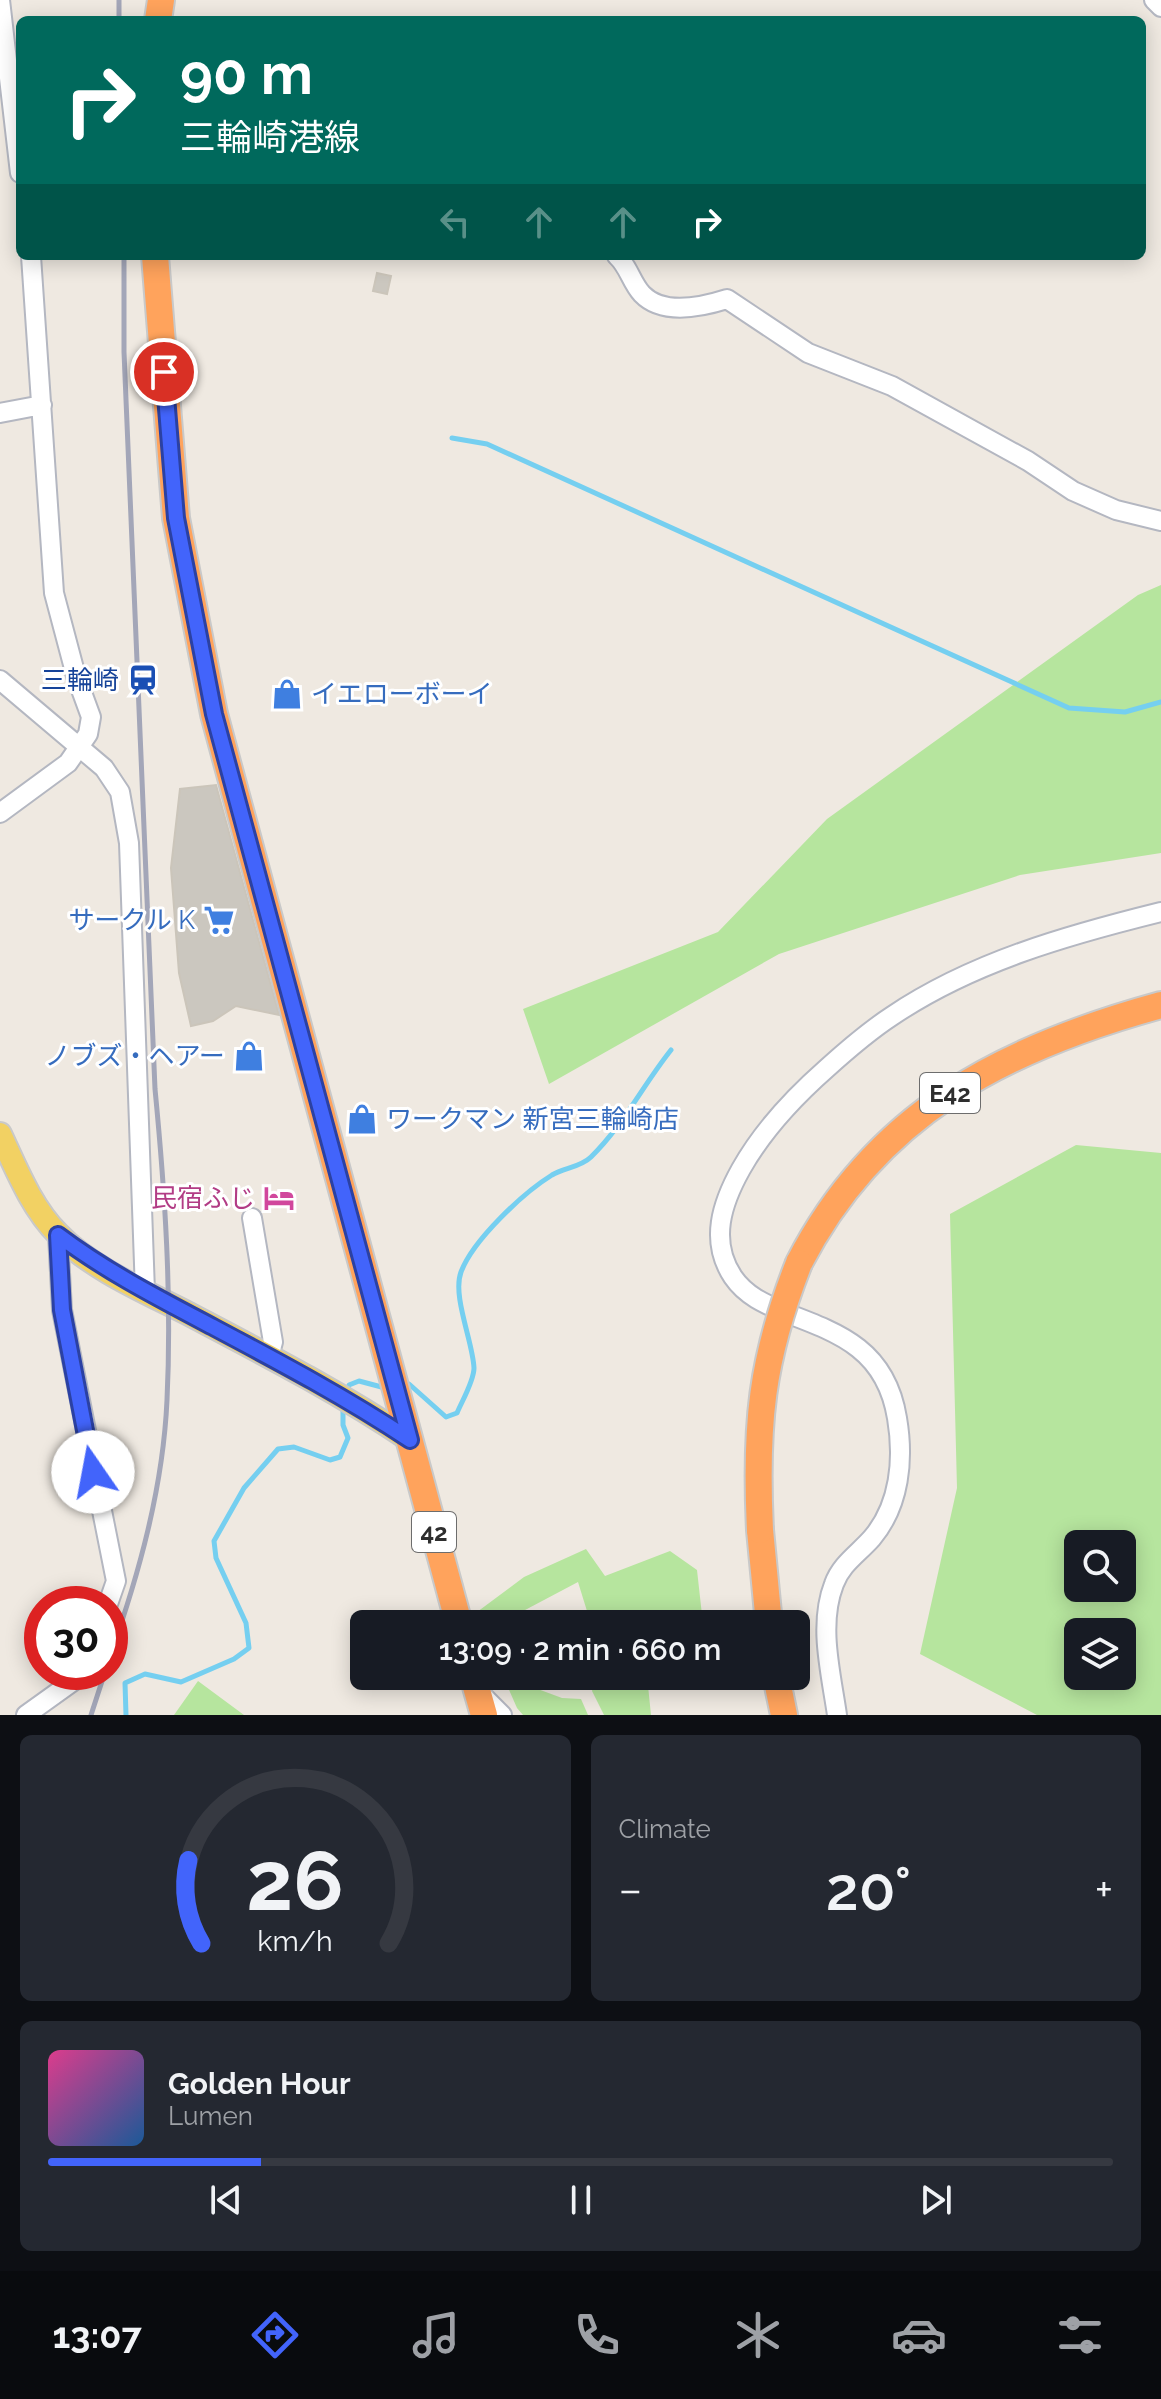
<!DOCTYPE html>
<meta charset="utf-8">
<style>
body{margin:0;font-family:Raleway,"Noto Sans JP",sans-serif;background:#242831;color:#f1f3f6;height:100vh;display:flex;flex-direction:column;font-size:30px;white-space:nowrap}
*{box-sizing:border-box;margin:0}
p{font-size:26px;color:#9ea1a6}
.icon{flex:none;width:44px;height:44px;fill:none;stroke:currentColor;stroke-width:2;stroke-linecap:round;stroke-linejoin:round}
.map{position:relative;height:1715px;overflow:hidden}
.drawer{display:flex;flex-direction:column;gap:20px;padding:20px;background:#0d0f14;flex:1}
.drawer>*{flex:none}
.top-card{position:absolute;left:16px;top:16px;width:1130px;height:244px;border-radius:12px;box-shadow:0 4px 20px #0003;background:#00695c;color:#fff;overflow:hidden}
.controls{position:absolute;left:1064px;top:1530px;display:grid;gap:16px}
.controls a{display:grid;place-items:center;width:72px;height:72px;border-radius:12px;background:#171b24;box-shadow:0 4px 20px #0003;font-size:40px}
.speed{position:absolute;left:24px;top:1586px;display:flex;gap:16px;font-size:40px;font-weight:700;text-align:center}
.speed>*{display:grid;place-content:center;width:104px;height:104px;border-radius:50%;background:#171b24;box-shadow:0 4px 20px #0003;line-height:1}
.speed .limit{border:12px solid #d22;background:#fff;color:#111}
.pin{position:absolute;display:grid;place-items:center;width:68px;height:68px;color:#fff;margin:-34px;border:4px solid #fff;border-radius:50%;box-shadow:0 2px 8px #0007}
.me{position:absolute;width:88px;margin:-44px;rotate:348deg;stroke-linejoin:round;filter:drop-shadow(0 0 6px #0008)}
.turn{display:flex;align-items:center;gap:28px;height:168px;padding:0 32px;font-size:36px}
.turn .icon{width:104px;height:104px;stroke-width:2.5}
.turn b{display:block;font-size:56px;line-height:68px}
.lanes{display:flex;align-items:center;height:76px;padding:0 32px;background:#0003;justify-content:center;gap:40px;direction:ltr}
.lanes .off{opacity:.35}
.big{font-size:60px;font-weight:600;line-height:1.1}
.drawer .card{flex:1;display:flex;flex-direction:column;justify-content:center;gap:12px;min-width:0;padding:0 28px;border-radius:12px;background:#242831}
.drawer .dial{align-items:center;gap:0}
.dial svg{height:208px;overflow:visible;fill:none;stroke:#363941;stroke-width:7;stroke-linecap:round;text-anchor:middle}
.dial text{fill:#f1f3f6;stroke:none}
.song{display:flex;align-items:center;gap:24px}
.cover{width:96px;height:96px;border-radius:12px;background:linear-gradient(135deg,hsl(330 70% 55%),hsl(210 70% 35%))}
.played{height:8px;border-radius:4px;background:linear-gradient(90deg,#4264fb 20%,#363941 20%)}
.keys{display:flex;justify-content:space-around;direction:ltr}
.heat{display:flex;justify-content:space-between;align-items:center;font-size:44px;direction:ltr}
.drawer .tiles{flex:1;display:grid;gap:20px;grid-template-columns:1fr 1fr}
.card:last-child{grid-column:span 2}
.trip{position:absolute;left:350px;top:1610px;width:460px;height:80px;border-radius:12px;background:#171b24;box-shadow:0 4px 20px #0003;font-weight:600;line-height:80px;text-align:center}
.tab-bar{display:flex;height:128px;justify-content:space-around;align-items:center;background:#090b0e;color:#9ea1a6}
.tab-bar .icon{width:56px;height:56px}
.tab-bar .active{color:#4264fb}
.tab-bar b{font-size:36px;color:#f1f3f6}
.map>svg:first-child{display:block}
.green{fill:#b6e59e;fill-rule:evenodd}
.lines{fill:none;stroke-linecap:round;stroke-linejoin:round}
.stream{stroke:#75cff0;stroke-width:5}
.building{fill:#cbc7bf;stroke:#cbc5ba;stroke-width:2}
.minor-casing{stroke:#b4b7c1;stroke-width:22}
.major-casing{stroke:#c9c9c9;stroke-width:26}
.highway-casing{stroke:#c9c9c9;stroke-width:30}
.minor{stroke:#fff;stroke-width:18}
.major{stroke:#f2d163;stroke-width:22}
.highway{stroke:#ffa35c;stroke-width:26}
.rail{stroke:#a3a6b8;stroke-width:5}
.highway-bridge-casing{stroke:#c9c9c9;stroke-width:30;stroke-linecap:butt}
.highway-bridge{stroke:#ffa35c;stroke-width:26}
.route-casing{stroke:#2b41a3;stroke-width:20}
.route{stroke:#4264fb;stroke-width:14}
.labels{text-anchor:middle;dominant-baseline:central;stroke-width:6;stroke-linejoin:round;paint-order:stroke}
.shield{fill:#fff;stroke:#6d6d6d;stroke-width:2}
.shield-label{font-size:24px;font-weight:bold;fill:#2e2e2e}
.transit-label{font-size:26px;fill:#164399;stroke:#fff;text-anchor:end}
.shop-label{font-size:26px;fill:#366cbe;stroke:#fff;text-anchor:start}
.hotel-label{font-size:26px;fill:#b23c85;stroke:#fff;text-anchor:end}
</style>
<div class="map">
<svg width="1161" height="1715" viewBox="0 0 1161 1715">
<rect width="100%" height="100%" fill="#efe9e1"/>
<path class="green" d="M1161,585V853L1020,875L779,954L549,1084L523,1009L718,932L827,819L1138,595Z
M1076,1145L1161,1153V1715H1037L920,1654L957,1488L950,1214ZM1122,1544V1588H1078V1544ZM1122,1632V1676H1078V1632Z
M586,1549L605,1576L670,1551L697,1570L703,1624H591L578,1582L510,1618L512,1624H482L477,1612L524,1577Z
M503,1676H531L535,1688L562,1698L581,1699L588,1715H523L517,1708Z
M595,1676H647L651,1715H604L592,1691Z
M198,1681L244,1715H174Z"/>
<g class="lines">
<path class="stream" d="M452,438L487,444L1069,708L1125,712L1161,702
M402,1385L409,1384L446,1417L457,1413C462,1401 474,1381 474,1368C473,1342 452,1296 461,1272C473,1240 523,1193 552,1175C564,1168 581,1167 591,1157C623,1126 643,1085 671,1050
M347,1393L349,1385L359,1381L389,1389
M126,1715L125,1683L145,1674L181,1682L234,1659L249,1648L246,1623L216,1558L214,1541L244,1488L278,1449L294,1447L330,1460L340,1457L348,1438L343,1425V1407"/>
</g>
<path class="building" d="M377,273L391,276L387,294L373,291Z
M216,785L279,1015L236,1006L213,1021L191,1026L179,973L171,868L180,789Z"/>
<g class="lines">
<g class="minor-casing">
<path id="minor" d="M0,0L20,173
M1154,0L1161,7
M617,256C629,267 631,282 642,294C663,316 702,307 727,299L808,353L892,386L1028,461L1073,491L1116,510L1161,521
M0,413L42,405
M0,680L104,768L120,792L129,843L145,1292
M0,813L68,763L88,734L91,717L76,676L54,593L31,256
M252,1218L273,1342L269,1357
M58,1235L62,1310L116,1581L108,1604
M479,1692L502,1715
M26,1715L86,1672
M837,1715C831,1673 818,1625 834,1584C841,1564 859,1553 872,1538C900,1505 904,1459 897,1418C886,1351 842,1334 786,1313C765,1304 746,1296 733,1277C709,1241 722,1203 741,1169C763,1130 792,1099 826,1069C847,1050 869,1031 892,1016C972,962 1068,935 1161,912"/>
</g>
<g class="major-casing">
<path id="major" d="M0,1134C16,1168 31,1207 58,1234C90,1268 146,1292 187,1313C263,1353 339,1392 410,1440"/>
</g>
<g class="highway-casing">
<path id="highway" d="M158,20L161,0
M155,256L176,518L214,714L459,1624
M799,1263C876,1113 1004,1048 1161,1005
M760,1530L769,1624
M473,1676L484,1715
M776,1676L784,1715"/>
</g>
<use href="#minor" class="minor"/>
<use href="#major" class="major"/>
<use href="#highway" class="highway"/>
<path class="rail" d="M119,0V20
M110,1656C139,1574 163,1488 167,1400C172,1297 165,1192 155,1089L124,352V256
M91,1715L105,1672"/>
<g class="highway-bridge-casing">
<path id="highway-bridge" d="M760,1530C755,1427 761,1359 799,1263"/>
</g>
<use href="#highway-bridge" class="highway-bridge"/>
</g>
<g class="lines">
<g class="route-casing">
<path id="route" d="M93,1472L62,1310L58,1235C107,1272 160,1299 215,1328C281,1363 347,1398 410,1440L214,714L176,518L164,372"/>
</g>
<use href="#route" class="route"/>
</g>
<defs>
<g id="station-bare" transform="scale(2.4)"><path d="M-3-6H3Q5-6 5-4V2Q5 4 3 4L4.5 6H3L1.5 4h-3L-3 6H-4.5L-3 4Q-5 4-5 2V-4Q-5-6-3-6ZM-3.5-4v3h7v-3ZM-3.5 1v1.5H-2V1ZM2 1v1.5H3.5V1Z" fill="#1a4fb4" stroke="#fff" stroke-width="2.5" paint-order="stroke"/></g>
<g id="shop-bare" transform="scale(2.4)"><path d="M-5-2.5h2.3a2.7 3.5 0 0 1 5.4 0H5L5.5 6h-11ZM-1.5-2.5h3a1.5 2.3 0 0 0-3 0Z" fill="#3f7fe0" stroke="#fff" stroke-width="2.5" paint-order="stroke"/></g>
<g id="supermarket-bare" transform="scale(2.4)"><path d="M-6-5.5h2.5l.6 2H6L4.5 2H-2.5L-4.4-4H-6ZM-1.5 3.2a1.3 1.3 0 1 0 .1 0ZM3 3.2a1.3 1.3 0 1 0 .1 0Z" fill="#3f7fe0" stroke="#fff" stroke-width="2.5" paint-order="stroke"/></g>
<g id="hotel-bare" transform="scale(2.4)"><path d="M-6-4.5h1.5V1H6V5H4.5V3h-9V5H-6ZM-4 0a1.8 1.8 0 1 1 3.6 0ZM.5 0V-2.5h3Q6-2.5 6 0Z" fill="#d1479c" stroke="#fff" stroke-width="2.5" paint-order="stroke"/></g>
</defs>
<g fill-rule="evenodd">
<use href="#station-bare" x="143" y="680"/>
<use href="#shop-bare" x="287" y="694"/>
<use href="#supermarket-bare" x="219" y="920"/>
<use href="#shop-bare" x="249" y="1056"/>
<use href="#shop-bare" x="362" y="1119"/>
<use href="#hotel-bare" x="279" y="1198"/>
</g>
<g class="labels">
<g class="shield">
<rect x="920" y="1073" width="60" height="40" rx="6"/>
<rect x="412" y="1512" width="44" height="40" rx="6"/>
</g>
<g class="shield-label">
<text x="950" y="1093">E42</text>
<text x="434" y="1532">42</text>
</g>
<g class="transit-label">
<text x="119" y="680">三輪崎</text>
</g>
<g class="shop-label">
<text x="311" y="694">イエローボーイ</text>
<text x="195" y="920" text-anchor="end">サークル K</text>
<text x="225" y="1056" text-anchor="end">ノブズ・ヘアー</text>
<text x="386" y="1119">ワークマン 新宮三輪崎店</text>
</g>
<g class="hotel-label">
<text x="255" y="1198">民宿ふじ</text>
</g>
</g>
</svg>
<div class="controls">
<a><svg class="icon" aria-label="search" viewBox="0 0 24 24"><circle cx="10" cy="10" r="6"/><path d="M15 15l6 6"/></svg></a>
<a><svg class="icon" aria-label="layers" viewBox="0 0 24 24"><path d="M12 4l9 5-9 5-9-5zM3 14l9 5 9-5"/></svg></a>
</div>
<div class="speed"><div class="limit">30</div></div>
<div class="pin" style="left:164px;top:372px;background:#d93025"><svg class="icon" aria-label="arrive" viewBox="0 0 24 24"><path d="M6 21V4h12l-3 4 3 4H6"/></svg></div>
<svg class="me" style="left:93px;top:1472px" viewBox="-20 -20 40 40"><circle r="19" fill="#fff"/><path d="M0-13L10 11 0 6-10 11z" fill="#4264fb"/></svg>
<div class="trip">13:09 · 2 min · 660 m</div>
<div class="top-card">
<div class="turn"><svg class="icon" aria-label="right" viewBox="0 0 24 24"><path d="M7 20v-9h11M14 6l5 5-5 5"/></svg><div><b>90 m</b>三輪崎港線</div></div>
<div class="lanes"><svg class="icon off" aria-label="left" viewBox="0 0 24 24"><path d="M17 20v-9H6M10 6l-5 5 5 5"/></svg><svg class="icon off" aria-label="ahead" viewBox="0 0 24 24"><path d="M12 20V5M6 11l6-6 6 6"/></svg><svg class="icon off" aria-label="ahead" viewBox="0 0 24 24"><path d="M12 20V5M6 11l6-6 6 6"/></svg><svg class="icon" aria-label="right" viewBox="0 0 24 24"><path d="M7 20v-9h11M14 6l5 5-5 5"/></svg></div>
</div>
</div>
<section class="drawer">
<div class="tiles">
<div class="card dial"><svg viewBox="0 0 100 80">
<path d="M14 69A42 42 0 1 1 86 69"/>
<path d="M14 69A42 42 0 0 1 9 37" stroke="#4264fb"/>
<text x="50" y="56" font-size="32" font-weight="700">26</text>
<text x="50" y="72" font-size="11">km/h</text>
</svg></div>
<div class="card"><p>Climate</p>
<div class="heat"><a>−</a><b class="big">20°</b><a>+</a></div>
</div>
<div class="card">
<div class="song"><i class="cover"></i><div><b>Golden Hour</b><p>Lumen</p></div></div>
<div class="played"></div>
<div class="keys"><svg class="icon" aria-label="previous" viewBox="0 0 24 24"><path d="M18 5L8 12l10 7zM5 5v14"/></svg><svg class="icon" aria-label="pause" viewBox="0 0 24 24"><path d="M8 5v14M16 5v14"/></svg><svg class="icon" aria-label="next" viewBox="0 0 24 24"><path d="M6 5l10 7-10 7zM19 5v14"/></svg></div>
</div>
</div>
</section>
<nav class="tab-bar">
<b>13:07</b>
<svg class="icon active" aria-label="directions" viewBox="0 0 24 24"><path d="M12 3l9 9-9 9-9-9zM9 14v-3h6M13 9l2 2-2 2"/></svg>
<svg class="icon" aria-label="music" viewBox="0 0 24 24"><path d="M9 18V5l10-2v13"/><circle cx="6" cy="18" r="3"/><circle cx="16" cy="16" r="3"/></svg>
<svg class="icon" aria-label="phone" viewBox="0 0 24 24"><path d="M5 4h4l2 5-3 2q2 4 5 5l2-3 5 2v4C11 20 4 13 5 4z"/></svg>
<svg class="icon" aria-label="climate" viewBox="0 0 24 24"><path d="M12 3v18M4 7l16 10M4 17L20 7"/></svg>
<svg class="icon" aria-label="car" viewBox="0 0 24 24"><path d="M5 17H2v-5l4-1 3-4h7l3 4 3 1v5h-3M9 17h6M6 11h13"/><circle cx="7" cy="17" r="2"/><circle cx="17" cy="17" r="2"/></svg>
<svg class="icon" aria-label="filters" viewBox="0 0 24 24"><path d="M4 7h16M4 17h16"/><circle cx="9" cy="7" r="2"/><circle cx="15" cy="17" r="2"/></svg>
</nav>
